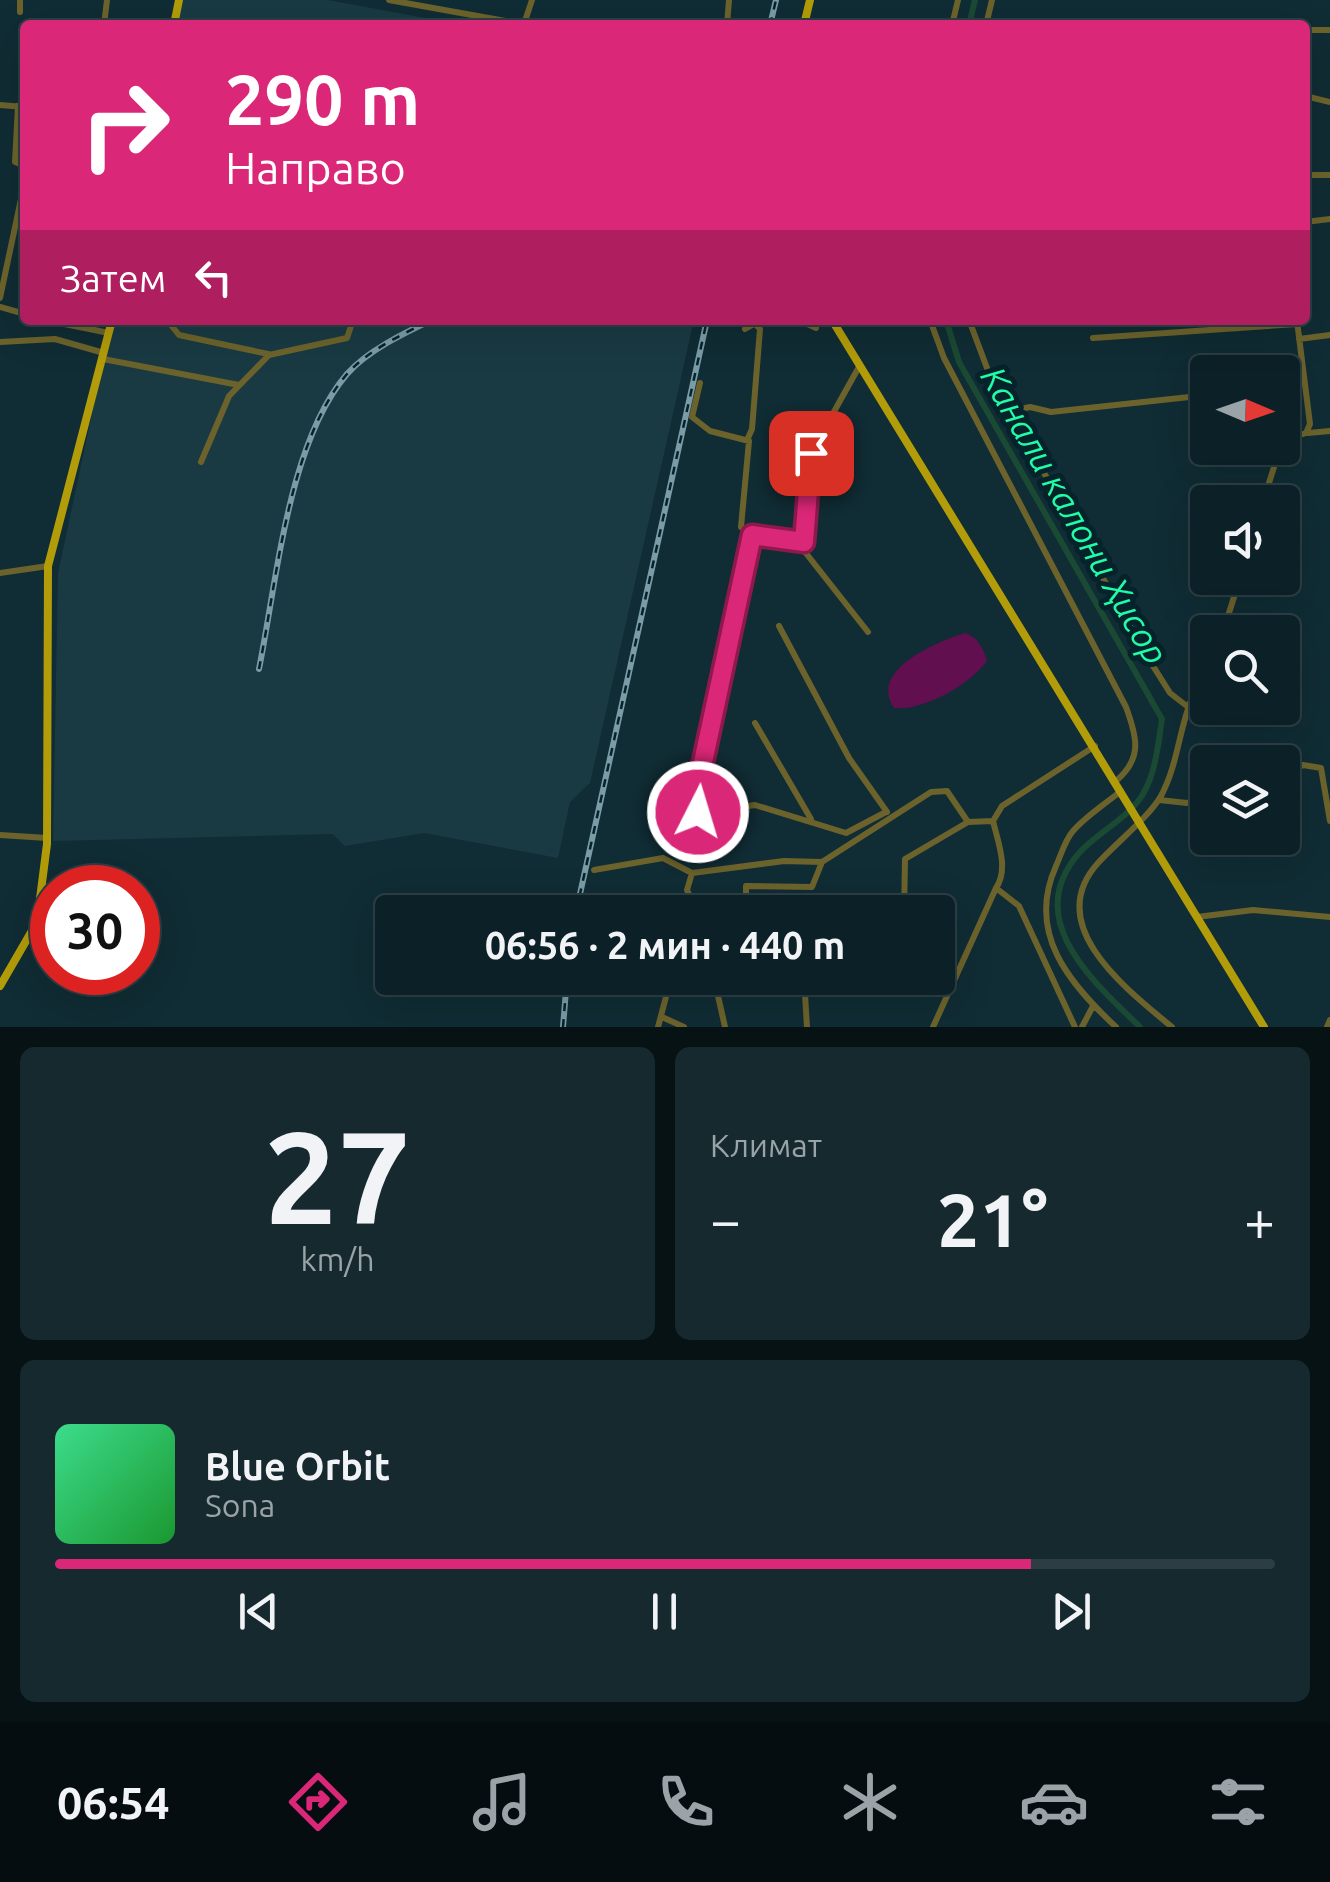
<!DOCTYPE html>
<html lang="ru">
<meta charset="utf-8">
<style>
body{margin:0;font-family:Ubuntu,sans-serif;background:#15292f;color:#f1f3f6;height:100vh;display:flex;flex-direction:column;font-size:38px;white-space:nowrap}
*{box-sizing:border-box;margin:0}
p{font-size:32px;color:#9aa3a7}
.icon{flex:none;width:55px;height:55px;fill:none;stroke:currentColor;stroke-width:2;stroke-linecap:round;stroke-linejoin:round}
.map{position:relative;height:1027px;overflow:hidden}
.side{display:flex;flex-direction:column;gap:20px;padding:20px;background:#071215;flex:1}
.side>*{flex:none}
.hud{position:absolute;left:20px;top:20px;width:1290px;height:305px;border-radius:10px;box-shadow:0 10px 40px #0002,0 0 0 2px #2c3e44;background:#db2777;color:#fff;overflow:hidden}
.needle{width:65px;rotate:92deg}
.fabs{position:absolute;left:1190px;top:355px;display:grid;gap:20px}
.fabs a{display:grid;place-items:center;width:110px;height:110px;border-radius:10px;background:#0c2127;box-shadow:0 10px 40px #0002,0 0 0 2px #2c3e44;font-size:50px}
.speed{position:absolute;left:30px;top:865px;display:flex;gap:20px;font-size:50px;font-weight:700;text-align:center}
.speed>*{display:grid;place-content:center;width:130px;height:130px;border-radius:50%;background:#0c2127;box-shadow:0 10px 40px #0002,0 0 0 2px #2c3e44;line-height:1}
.speed .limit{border:15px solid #d22;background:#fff;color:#111}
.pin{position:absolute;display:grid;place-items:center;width:85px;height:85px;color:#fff;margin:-42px;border-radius:20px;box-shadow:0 5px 15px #0006}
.me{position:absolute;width:110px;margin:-55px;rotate:5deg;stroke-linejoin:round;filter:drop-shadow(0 0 8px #0008)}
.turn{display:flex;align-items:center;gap:35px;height:210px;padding:0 40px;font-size:45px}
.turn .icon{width:130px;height:130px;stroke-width:2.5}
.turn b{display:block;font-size:70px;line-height:85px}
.then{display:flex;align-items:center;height:95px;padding:0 40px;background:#0003;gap:20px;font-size:38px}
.big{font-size:75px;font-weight:700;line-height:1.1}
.side .widget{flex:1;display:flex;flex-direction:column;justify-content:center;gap:15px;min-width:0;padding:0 35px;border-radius:15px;background:#15292f}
.side .dial{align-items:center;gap:0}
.dial b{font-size:130px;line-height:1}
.song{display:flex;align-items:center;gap:30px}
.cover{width:120px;height:120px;border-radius:15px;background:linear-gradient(135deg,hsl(150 70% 55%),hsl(130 70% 35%))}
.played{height:10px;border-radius:5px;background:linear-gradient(90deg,#db2777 80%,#2c3e44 80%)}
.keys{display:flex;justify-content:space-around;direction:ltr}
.heat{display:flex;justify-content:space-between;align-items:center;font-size:55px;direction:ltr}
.side .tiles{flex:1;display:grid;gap:20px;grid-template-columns:1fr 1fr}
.widget:last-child{grid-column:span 2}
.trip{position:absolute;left:375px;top:895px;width:580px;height:100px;border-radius:10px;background:#0c2127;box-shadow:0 10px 40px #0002,0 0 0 2px #2c3e44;font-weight:700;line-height:100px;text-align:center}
.dock{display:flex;height:160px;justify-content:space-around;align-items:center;background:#050d10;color:#9aa3a7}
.dock .icon{width:70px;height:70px}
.dock .on{color:#db2777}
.dock b{font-size:45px;color:#f1f3f6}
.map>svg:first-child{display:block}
.built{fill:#193a43}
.green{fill:#610f4e}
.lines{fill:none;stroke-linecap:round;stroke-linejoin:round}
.canal{stroke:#1a4a33;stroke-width:6}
.minor{stroke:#6c632c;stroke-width:6}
.major{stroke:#b29c09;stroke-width:8}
.rail-casing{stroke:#799ca7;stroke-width:6}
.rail{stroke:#06222a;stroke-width:2.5;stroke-dasharray:8;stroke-linecap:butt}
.route-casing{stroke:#8e194d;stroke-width:25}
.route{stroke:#db2777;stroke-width:18}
.labels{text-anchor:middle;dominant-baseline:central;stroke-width:10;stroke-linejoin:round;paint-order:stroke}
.water-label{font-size:35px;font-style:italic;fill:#21fda7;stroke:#06222a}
</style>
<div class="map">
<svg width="1330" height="1027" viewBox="0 0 1330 1027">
<rect width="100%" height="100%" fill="#102c34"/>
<path class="built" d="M182,0H328L463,25H173Z
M112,320H694L590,783L570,802L558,858L424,833L345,846L333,834L53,841L58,573Z"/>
<path class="green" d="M965,633C978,637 983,648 987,661C969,685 924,711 894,708C868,670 936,642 965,633Z"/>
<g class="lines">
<path class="canal" d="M969,25L975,0
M946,320L959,362L1162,719C1158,744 1156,772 1143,794C1129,818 1098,832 1080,852C1020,919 1094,982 1140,1027"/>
<path class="minor" d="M20,0V12
M389,0L527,25
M524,24L532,0
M104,25L107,0
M727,25L729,0
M952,25L958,0
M986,25L992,0
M1305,30H1330
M1305,96L1330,102
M0,105L25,107
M18,106L15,162L25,166
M1305,175H1330
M1305,222L1330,219
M0,298L25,180
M0,307L25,314
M45,320L109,333
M167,320L179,335L268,354
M799,320L816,328
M930,320L944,358L1126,707C1137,737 1143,758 1116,781
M969,320L990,376L1143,650L1170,693L1188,707
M745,329L761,320
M1093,338L1297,324
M1299,339L1330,335
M0,342L55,339L104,353
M103,359L239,385
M860,365L811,453L804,543L805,552L868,632
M700,383L692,417L710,431L749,441L741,527L804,543
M1282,386L1304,376
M1011,411L1030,407L1051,412L1208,395
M1308,433L1330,431
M748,438L752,429L760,329L756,325
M1282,441L1306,433L1310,424L1297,321
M201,462L229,396L269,355L347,338L353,320
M1263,502L1280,448
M753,532L693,804L698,813L755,805L846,833L886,812
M0,573L48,566
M779,626L849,758L887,812
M1223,632L1240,578
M755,723L811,819
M1282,776L1303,765L1321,768L1330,821
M1159,800L1187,803L1208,798
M0,835L47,838
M594,870L663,858L692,873L784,861L822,862L931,792L947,791L968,822
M692,873L687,890L697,912
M996,888C1009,869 998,842 993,821L1002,806L1095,746
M746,912V886L812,887L822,862
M904,912L905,859L968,822L993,821
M1197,917L1253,910L1330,917
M714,978L725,1027
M804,978L807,1027
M662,1017L684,1027
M658,1027L671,978
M933,1027L996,888L1019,906L1075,1027
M1082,1027L1093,1006
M1116,1027C1069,983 1026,933 1056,866C1061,855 1065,840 1073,831C1086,816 1105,804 1121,791
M1172,1027C1126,989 1042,925 1098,863C1115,844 1149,817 1161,796C1176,768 1178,739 1188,709C1192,695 1201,681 1208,668
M1327,1027L1330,1020"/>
<path class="major" d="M174,25L179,0
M804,25L810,0
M832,320L1264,1027
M0,986L37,922L47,844L48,566L112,320"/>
<g class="rail-casing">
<path id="rail" d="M770,25L776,0
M259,669C277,580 288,443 347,374C367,351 404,333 432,320
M576,912L707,320
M563,1027L567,978"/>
</g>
<use href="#rail" class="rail"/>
</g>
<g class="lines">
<g class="route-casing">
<path id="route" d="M698,812L694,804L752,535L804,542L811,453"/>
</g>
<use href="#route" class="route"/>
</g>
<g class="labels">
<g class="water-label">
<text transform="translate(1075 515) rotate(60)">Канали калони Ҳисор</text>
</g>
</g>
</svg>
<div class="fabs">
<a><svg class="needle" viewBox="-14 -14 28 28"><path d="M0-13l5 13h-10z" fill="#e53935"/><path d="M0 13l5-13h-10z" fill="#9aa3a7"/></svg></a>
<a><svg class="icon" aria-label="sound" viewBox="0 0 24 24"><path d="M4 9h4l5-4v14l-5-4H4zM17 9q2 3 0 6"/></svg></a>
<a><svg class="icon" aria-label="search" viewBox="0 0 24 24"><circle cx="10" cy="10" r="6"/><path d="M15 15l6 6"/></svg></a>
<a><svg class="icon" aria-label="layers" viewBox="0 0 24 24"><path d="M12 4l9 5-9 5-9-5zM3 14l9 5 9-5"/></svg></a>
</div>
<div class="speed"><div class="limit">30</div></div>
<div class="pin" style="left:811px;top:453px;background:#d93025"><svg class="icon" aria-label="arrive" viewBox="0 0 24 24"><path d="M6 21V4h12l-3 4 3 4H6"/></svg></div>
<svg class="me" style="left:698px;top:812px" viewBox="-20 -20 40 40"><circle r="17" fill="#db2777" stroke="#fff" stroke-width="3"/><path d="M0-11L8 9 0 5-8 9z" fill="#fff"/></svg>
<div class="trip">06:56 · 2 мин · 440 m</div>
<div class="hud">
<div class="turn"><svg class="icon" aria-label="right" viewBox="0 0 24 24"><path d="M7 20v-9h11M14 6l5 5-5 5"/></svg><div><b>290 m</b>Направо</div></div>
<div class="then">Затем<svg class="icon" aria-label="left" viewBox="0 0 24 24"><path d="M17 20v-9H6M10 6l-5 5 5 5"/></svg></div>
</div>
</div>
<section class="side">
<div class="tiles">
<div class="widget dial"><b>27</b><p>km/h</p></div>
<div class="widget"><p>Климат</p>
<div class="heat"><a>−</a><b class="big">21°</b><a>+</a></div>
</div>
<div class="widget">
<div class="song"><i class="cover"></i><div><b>Blue Orbit</b><p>Sona</p></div></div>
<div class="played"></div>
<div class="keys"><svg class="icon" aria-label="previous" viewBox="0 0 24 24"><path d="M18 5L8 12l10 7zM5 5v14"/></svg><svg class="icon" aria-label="pause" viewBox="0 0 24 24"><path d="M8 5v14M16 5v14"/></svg><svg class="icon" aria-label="next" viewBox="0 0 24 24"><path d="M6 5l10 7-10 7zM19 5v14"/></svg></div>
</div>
</div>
</section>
<nav class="dock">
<b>06:54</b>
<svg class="icon on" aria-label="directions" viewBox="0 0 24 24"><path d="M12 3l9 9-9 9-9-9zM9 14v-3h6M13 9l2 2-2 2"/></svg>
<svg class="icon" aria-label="music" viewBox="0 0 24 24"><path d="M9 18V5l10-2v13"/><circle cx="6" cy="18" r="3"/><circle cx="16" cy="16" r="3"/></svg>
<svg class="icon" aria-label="phone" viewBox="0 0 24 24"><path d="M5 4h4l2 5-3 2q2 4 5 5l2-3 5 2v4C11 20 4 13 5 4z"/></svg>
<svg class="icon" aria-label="climate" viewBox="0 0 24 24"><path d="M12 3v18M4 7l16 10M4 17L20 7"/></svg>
<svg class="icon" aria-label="car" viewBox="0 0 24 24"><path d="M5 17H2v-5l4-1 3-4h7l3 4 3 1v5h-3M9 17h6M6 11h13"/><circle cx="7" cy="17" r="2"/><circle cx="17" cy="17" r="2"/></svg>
<svg class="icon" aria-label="filters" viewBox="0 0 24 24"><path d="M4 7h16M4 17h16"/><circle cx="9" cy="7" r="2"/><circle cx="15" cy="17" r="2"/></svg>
</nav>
